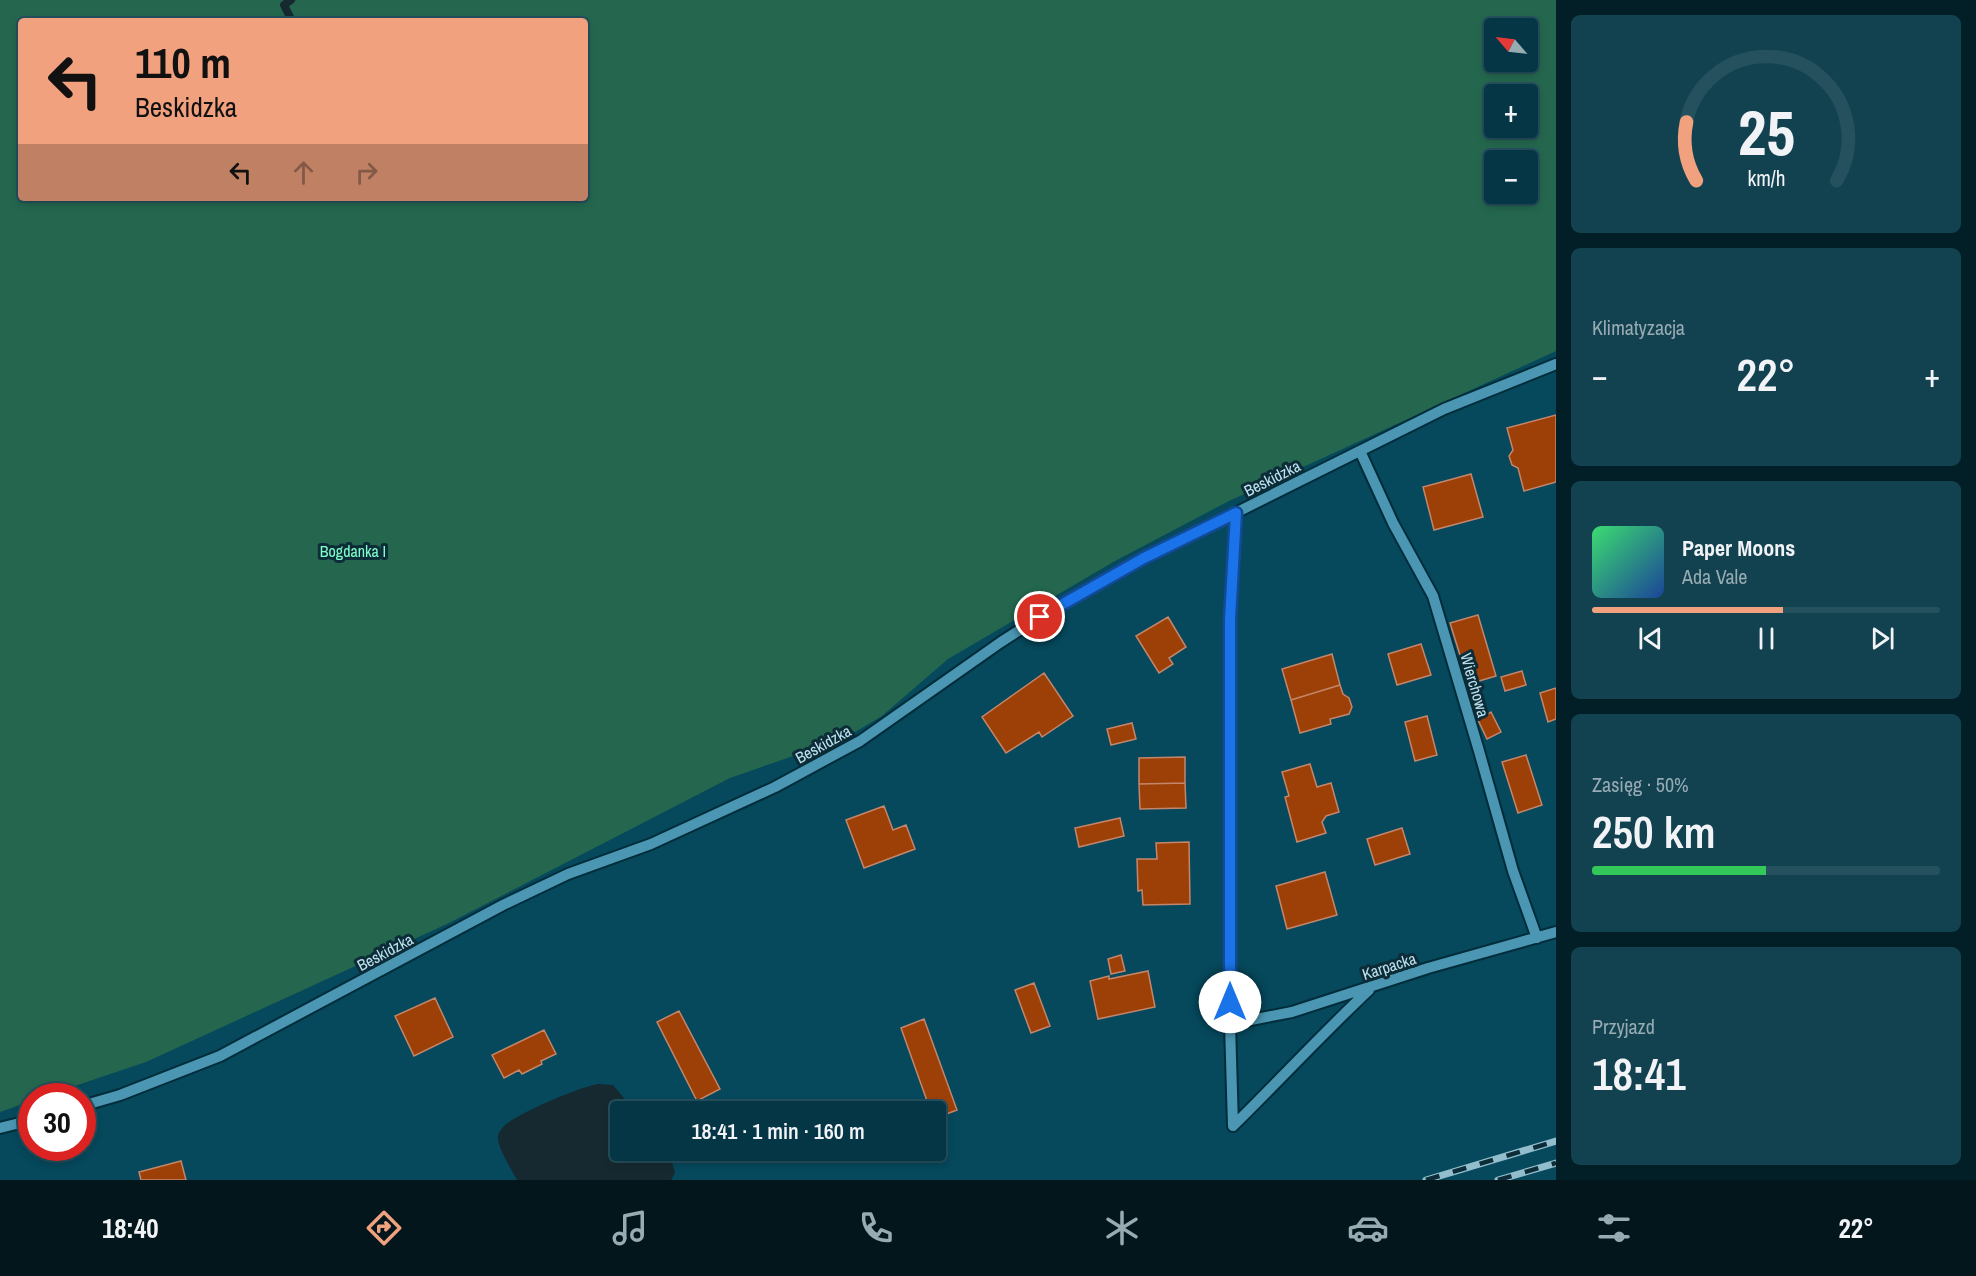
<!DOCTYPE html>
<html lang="pl">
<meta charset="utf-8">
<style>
body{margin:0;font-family:"Archivo Narrow",sans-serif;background:#124150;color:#f1f3f6;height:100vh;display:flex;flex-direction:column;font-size:22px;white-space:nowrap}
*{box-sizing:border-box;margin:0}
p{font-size:20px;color:#97abb3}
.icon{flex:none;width:33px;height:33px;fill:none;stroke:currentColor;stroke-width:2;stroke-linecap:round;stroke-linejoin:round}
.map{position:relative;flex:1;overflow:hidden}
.details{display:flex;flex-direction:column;gap:15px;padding:15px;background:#021e26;width:420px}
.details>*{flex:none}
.banner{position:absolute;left:18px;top:18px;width:570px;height:183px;border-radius:6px;box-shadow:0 3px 9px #0003,0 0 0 2px #25505e;background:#f1a17d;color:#111;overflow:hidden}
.needle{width:39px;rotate:298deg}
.fabs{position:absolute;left:1484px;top:18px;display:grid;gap:12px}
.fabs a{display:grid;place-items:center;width:54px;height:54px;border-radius:6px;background:#043645;box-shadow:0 3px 9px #0003,0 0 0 2px #25505e;font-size:30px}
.speed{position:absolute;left:18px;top:1083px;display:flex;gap:12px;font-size:30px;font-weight:700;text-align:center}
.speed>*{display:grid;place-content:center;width:78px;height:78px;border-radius:50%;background:#043645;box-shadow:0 3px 9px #0003,0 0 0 2px #25505e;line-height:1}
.speed .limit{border:9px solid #d22;background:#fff;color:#111}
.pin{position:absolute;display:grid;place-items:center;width:51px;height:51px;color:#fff;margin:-26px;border:3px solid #fff;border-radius:50%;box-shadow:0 2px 6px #0007}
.me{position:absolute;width:66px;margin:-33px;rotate:0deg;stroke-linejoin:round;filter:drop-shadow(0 0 4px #0008)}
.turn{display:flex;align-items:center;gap:21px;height:126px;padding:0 18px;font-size:27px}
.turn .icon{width:78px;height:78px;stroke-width:2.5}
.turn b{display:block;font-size:42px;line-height:51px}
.lanes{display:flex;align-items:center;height:57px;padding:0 18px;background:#0003;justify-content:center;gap:30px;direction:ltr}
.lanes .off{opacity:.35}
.big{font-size:45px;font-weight:600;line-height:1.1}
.details .widget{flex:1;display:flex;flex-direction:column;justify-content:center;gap:9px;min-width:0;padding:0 21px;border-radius:9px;background:#124150}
.details .dial{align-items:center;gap:0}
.dial svg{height:156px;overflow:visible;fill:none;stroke:#25505e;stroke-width:7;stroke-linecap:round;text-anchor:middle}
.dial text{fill:#f1f3f6;stroke:none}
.song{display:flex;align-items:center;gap:18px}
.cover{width:72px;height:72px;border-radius:9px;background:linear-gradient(135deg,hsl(140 70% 55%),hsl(220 70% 35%))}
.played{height:6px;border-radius:3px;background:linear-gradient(90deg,#f1a17d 55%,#25505e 55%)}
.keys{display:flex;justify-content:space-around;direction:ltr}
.heat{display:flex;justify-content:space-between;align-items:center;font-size:33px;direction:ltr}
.charge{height:9px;border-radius:4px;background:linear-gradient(90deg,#34c759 50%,#25505e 0)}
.trip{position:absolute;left:610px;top:1101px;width:336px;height:60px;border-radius:6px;background:#043645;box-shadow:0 3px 9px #0003,0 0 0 2px #25505e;font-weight:600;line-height:60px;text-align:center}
.dock{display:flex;height:96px;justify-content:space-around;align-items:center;background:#02161c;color:#97abb3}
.dock .icon{width:42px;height:42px}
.dock .current{color:#f1a17d}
.dock b{font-size:27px;color:#f1f3f6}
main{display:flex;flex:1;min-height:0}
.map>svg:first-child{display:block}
.green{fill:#24674e;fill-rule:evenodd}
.water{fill:#172930}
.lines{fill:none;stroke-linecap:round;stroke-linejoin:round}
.stream{stroke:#172930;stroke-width:8}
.building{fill:#9c4008;stroke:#c4866b;stroke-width:1.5}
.minor-casing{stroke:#012d3a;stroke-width:14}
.minor{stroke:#4b96b2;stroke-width:10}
.rail-casing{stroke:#92bdcd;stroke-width:7}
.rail{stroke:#0c2c37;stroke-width:4.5;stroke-dasharray:14;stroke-linecap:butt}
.route-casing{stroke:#114b97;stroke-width:15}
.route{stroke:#1a73e8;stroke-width:10}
.labels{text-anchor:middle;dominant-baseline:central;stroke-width:6;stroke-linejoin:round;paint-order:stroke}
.street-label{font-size:16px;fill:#bee2f0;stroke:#0c2c37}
.park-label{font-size:16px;fill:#81fdca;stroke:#0c2c37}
</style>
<main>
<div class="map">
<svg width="1556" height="1180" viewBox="0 0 1556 1180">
<rect width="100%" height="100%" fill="#06485c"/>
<path class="green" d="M0,0H1556V351L1227,502L1115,561L948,659L882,716L845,738L730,778L447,924L146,1062L45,1096H32L31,1101L0,1112ZM21,21H585V198H21ZM1527,28V62H1494V28ZM1527,94V128H1494V94ZM1527,160V194H1494V160Z"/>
<path class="water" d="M599,1084L613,1085L635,1111L621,1112V1150L664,1151L672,1162L675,1173L671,1180H517C512,1170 497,1147 498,1137C498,1133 502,1128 505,1125C519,1113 581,1086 599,1084Z"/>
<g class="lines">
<path class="stream" d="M291,0L284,5L292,21"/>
</g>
<path class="building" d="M1556,415V482L1524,491L1518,468L1512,465L1509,456L1513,450L1507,428Z
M1471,474L1483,517L1434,530L1423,487Z
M1478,615L1496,676L1469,684L1450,623Z
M1168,617L1186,647L1169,658L1173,664L1159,673L1136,636Z
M1421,644L1431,675L1397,685L1388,654Z
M1332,654L1340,685L1291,700L1282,669Z
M1522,671L1526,685L1505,691L1501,677Z
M1044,673L1073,716L1042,737L1039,732L1006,753L982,717Z
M1340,685L1343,694L1349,698L1352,707L1349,714L1330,719L1331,724L1300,733L1291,700Z
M1556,688V719L1548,722L1540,693Z
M1491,712L1501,732L1487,739L1478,720Z
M1427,716L1437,755L1415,761L1405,722Z
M1132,723L1136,739L1111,745L1107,729Z
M1526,755L1542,805L1518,813L1502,762Z
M1185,757V783L1139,784V758Z
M1310,764L1317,787L1331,783L1339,812L1326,816L1322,822L1326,833L1297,842L1285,797L1289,796L1282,772Z
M1185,783L1186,808L1140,809L1139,784Z
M884,806L893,830L906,825L915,849L864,868L846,820Z
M1120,818L1124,836L1079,847L1075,828Z
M1402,828L1410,854L1375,865L1367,839Z
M1189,842L1190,904L1143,905L1142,890L1138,891L1137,859H1157L1156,843Z
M1325,872L1337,915L1287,929L1276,886Z
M1121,955L1125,971L1111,974L1108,959Z
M1148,971L1155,1007L1098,1019L1090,981L1109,976V979Z
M1034,983L1050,1026L1031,1033L1015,990Z
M435,998L453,1037L414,1056L395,1016Z
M679,1011L720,1089L697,1101L657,1022Z
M924,1019L957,1110L936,1118V1112H931L901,1028Z
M544,1030L556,1054L541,1061L542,1064L522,1074L519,1070L504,1078L492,1055Z
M181,1161L186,1180H141L139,1172Z"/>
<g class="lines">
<g class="minor-casing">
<path id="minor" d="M1360,451L1393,523L1433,596L1479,751L1513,871L1537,938
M1230,1024L1292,1012L1428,968L1556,932
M82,1106L120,1095L220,1056L503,905L568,874L651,844L775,787L860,741L1001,642L1040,617L1145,558L1444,409L1556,364
M1233,1126L1230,1024V619L1236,513
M1233,1126C1279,1081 1322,1034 1369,990
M0,1128L32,1120"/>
</g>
<use href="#minor" class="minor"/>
<g class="rail-casing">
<path id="rail" d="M1426,1180L1556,1141
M1498,1180L1556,1163"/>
</g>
<use href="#rail" class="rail"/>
</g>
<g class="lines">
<g class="route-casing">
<path id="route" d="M1040,617L1144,558L1236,513L1230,619V1002"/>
</g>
<use href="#route" class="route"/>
</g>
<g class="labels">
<g class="street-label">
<text transform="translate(1272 478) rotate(-27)">Beskidzka</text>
<text transform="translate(1475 685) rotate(74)">Wierchowa</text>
<text transform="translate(823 744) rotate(-29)">Beskidzka</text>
<text transform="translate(385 952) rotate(-28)">Beskidzka</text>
<text transform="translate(1389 966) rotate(-18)">Karpacka</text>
</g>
<g class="park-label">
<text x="353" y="551">Bogdanka I</text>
</g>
</g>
</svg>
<div class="fabs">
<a><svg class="needle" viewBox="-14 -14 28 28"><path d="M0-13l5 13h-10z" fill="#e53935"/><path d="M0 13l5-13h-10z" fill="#97abb3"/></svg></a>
<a>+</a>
<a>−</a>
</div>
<div class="speed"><div class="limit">30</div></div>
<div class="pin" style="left:1040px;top:617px;background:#d93025"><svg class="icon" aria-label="arrive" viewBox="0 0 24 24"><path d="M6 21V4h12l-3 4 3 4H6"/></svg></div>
<svg class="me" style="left:1230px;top:1002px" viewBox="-20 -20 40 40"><circle r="19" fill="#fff"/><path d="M0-13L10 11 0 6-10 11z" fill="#1a73e8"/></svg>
<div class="trip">18:41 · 1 min · 160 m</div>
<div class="banner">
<div class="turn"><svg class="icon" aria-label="left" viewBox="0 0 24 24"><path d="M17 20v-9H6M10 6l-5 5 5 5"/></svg><div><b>110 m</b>Beskidzka</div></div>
<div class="lanes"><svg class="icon" aria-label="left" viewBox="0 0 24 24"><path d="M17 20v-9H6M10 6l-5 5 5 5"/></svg><svg class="icon off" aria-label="ahead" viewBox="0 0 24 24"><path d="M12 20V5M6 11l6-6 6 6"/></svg><svg class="icon off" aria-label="right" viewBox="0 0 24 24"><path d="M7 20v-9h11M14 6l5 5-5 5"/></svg></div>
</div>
</div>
<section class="details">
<div class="widget dial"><svg viewBox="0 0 100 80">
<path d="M14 69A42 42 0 1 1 86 69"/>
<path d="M14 69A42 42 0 0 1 9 39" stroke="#f1a17d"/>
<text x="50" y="56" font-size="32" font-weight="700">25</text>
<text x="50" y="72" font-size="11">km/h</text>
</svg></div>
<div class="widget"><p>Klimatyzacja</p>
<div class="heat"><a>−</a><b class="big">22°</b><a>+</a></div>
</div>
<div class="widget">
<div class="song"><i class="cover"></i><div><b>Paper Moons</b><p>Ada Vale</p></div></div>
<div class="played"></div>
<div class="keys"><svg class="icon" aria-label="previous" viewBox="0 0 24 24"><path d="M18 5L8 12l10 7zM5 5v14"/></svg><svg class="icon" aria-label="pause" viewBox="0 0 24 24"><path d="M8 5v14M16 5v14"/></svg><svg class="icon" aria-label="next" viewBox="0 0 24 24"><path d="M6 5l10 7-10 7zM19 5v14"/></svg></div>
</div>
<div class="widget"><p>Zasięg · 50%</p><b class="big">250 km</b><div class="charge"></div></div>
<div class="widget"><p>Przyjazd</p><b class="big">18:41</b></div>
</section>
</main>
<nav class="dock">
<b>18:40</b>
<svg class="icon current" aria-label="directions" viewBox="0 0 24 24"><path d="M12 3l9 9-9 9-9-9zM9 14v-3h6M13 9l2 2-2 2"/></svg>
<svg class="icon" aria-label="music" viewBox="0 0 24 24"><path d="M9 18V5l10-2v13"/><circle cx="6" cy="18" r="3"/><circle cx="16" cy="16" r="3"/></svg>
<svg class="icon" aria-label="phone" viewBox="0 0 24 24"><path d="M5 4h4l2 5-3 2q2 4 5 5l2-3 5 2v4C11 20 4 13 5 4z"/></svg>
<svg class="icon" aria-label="climate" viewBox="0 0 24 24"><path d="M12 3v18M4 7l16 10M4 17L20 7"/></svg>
<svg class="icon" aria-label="car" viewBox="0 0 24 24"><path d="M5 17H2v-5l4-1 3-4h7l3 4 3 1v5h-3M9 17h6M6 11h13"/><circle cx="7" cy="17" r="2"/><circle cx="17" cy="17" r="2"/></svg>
<svg class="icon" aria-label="filters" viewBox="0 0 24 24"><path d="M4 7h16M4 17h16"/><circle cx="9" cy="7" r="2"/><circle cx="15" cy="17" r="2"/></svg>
<b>22°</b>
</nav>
